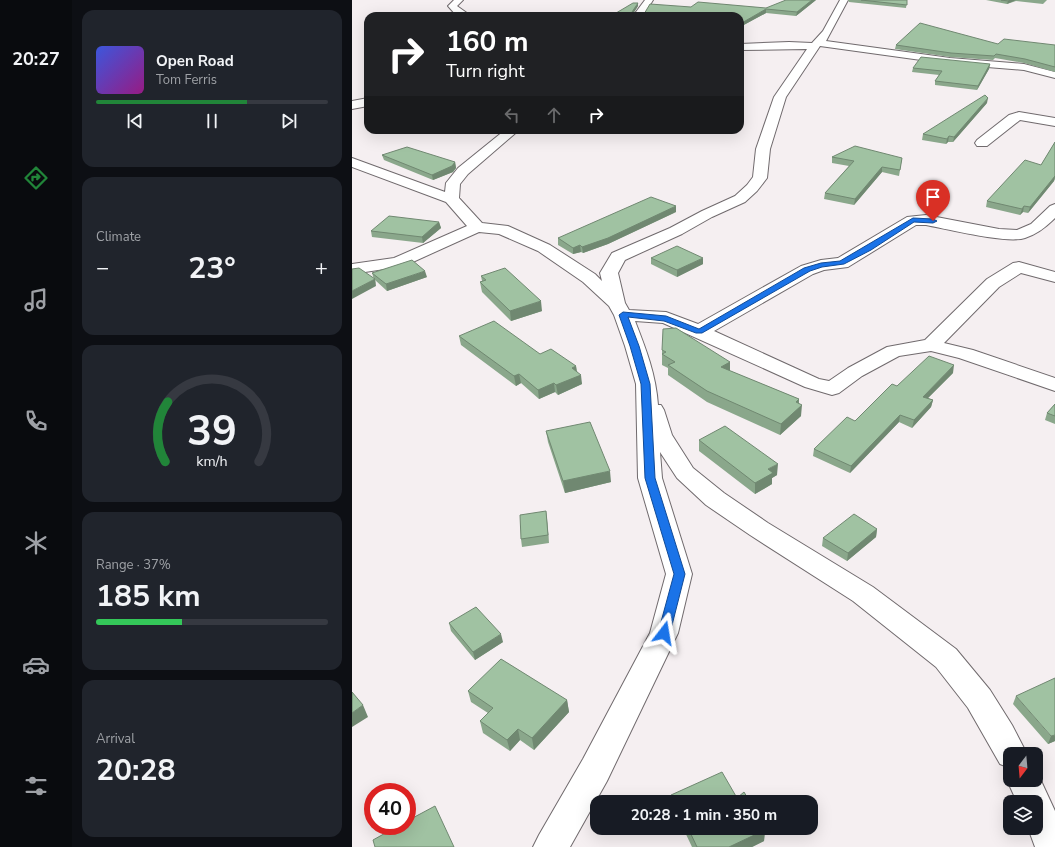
<!DOCTYPE html>
<meta charset="utf-8">
<style>
body{margin:0;font-family:"Nunito Sans",sans-serif;background:#20242c;color:#f1f3f6;height:100vh;display:flex;flex-direction:column;font-size:15px;white-space:nowrap}
*{box-sizing:border-box;margin:0}
p{font-size:13px;color:#9ea1a6}
.icon{flex:none;width:22px;height:22px;fill:none;stroke:currentColor;stroke-width:2;stroke-linecap:round;stroke-linejoin:round}
.map{position:relative;flex:1;overflow:hidden}
.side{display:flex;flex-direction:column;gap:10px;padding:10px;background:#0d0f14;width:280px}
.side>*{flex:none}
.guide{position:absolute;left:12px;top:12px;width:380px;height:122px;border-radius:12px;box-shadow:0 4px 16px #0002;background:#202124;color:#fff;overflow:hidden}
.needle{width:26px;rotate:196deg}
.fabs{position:absolute;left:651px;top:747px;display:grid;gap:8px}
.fabs a{display:grid;place-items:center;width:40px;height:40px;border-radius:8px;background:#171b24;box-shadow:0 4px 16px #0002;font-size:20px}
.speed{position:absolute;left:12px;top:783px;display:flex;gap:8px;font-size:20px;font-weight:700;text-align:center}
.speed>*{display:grid;place-content:center;width:52px;height:52px;border-radius:50%;background:#171b24;box-shadow:0 4px 16px #0002;line-height:1}
.speed .limit{border:6px solid #d22;background:#fff;color:#111}
.pin{position:absolute;display:grid;place-items:center;width:34px;height:34px;color:#fff;margin:-41px -17px;border-radius:50% 50% 50% 0;rotate:-45deg;box-shadow:0 0 4px #0007}
.pin .icon{rotate:45deg}
.me{position:absolute;width:44px;margin:-22px;rotate:14deg;stroke-linejoin:round;filter:drop-shadow(0 0 3px #0008)}
.turn{display:flex;align-items:center;gap:14px;height:84px;padding:0 16px;font-size:18px}
.turn .icon{width:52px;height:52px;stroke-width:2.5}
.turn b{display:block;font-size:28px;line-height:34px}
.lanes{display:flex;align-items:center;height:38px;padding:0 16px;background:#0003;justify-content:center;gap:20px;direction:ltr}
.lanes .off{opacity:.35}
.big{font-size:30px;font-weight:700;line-height:1.1}
.side .tile{flex:1;display:flex;flex-direction:column;justify-content:center;gap:6px;min-width:0;padding:0 14px;border-radius:12px;background:#20242c}
.side .dial{align-items:center;gap:0}
.dial svg{height:104px;overflow:visible;fill:none;stroke:#363941;stroke-width:7;stroke-linecap:round;text-anchor:middle}
.dial text{fill:#f1f3f6;stroke:none}
.song{display:flex;align-items:center;gap:12px}
.cover{width:48px;height:48px;border-radius:6px;background:linear-gradient(135deg,hsl(230 70% 55%),hsl(310 70% 35%))}
.played{height:4px;border-radius:2px;background:linear-gradient(90deg,#218539 65%,#363941 65%)}
.keys{display:flex;justify-content:space-around;direction:ltr}
.heat{display:flex;justify-content:space-between;align-items:center;font-size:22px;direction:ltr}
.charge{height:6px;border-radius:3px;background:linear-gradient(90deg,#34c759 37%,#363941 0)}
.trip{position:absolute;left:238px;top:795px;width:228px;height:40px;border-radius:12px;background:#171b24;box-shadow:0 4px 16px #0002;font-weight:700;line-height:40px;text-align:center}
main{display:flex;flex:1;min-height:0}
.menu{display:flex;flex-direction:column;width:72px;justify-content:space-around;align-items:center;background:#090b0e;color:#9ea1a6}
.menu .icon{width:28px;height:28px}
.menu .current{color:#218539}
.menu b{font-size:18px;color:#f1f3f6}
.map>svg:first-child{display:block}
.lines{fill:none;stroke-linecap:round;stroke-linejoin:round}
.minor-casing{stroke:#706a6d;stroke-width:2}
.minor{fill:#fff;fill-rule:evenodd}
.wall{fill:#8aa78b}
.shaded-wall{fill:#708871}
.building{fill:#a0c2a2;stroke:#708871}
.route{fill:#1a73e8;stroke:#114b97}
</style>
<main>
<nav class="menu">
<b>20:27</b>
<svg class="icon current" aria-label="directions" viewBox="0 0 24 24"><path d="M12 3l9 9-9 9-9-9zM9 14v-3h6M13 9l2 2-2 2"/></svg>
<svg class="icon" aria-label="music" viewBox="0 0 24 24"><path d="M9 18V5l10-2v13"/><circle cx="6" cy="18" r="3"/><circle cx="16" cy="16" r="3"/></svg>
<svg class="icon" aria-label="phone" viewBox="0 0 24 24"><path d="M5 4h4l2 5-3 2q2 4 5 5l2-3 5 2v4C11 20 4 13 5 4z"/></svg>
<svg class="icon" aria-label="climate" viewBox="0 0 24 24"><path d="M12 3v18M4 7l16 10M4 17L20 7"/></svg>
<svg class="icon" aria-label="car" viewBox="0 0 24 24"><path d="M5 17H2v-5l4-1 3-4h7l3 4 3 1v5h-3M9 17h6M6 11h13"/><circle cx="7" cy="17" r="2"/><circle cx="17" cy="17" r="2"/></svg>
<svg class="icon" aria-label="filters" viewBox="0 0 24 24"><path d="M4 7h16M4 17h16"/><circle cx="9" cy="7" r="2"/><circle cx="15" cy="17" r="2"/></svg>
</nav>
<section class="side">
<div class="tile">
<div class="song"><i class="cover"></i><div><b>Open Road</b><p>Tom Ferris</p></div></div>
<div class="played"></div>
<div class="keys"><svg class="icon" aria-label="previous" viewBox="0 0 24 24"><path d="M18 5L8 12l10 7zM5 5v14"/></svg><svg class="icon" aria-label="pause" viewBox="0 0 24 24"><path d="M8 5v14M16 5v14"/></svg><svg class="icon" aria-label="next" viewBox="0 0 24 24"><path d="M6 5l10 7-10 7zM19 5v14"/></svg></div>
</div>
<div class="tile"><p>Climate</p>
<div class="heat"><a>−</a><b class="big">23°</b><a>+</a></div>
</div>
<div class="tile dial"><svg viewBox="0 0 100 80">
<path d="M14 69A42 42 0 1 1 86 69"/>
<path d="M14 69A42 42 0 0 1 16 23" stroke="#218539"/>
<text x="50" y="56" font-size="32" font-weight="700">39</text>
<text x="50" y="72" font-size="11">km/h</text>
</svg></div>
<div class="tile"><p>Range · 37%</p><b class="big">185 km</b><div class="charge"></div></div>
<div class="tile"><p>Arrival</p><b class="big">20:28</b></div>
</section>
<div class="map">
<svg width="703" height="847" viewBox="0 0 703 847">
<rect width="100%" height="100%" fill="#f5eff1"/>
<g class="lines">
<g class="minor-casing">
<path id="minor" d="M102,0H111L105,6L119,16L104,15L96,6Z
M293,0H301L291,16H281Z
M488,0H496L474,41L598,58L672,64L703,72V78L672,70L598,64L468,46L434,97L418,149L415,178L405,191L393,202L360,217L330,234L273,260L266,273L273,303L277,310L314,312L346,324L449,266L469,260L486,258L555,217L574,215L647,229L665,230L679,224L698,206L703,204V218C694,227 685,234 673,238C655,244 595,229 574,225H564L496,267L472,270L461,274L362,331L467,379L477,381L496,368L535,347L573,340L635,279L661,263L667,262L703,272V282L669,273L647,287L592,343L621,350L703,378V391L607,358L579,351L547,356L510,376L487,393L480,395L453,387L311,323L283,321C294,349 304,375 306,405H309L312,410L320,435L341,468L372,493L416,523L521,587L604,649L638,690L660,725L675,754H658V768L648,764L616,708L584,667L501,601L398,535L354,505L325,478L308,452L310,478L340,574L326,633L255,781L218,847H181L187,835L231,759L298,633L314,574L286,478L284,384L273,346L262,315L257,306L231,282L186,251L147,234L127,232L52,266L0,274V264L42,258L115,226L94,202L0,167V158L93,192L94,183L106,168L153,130H167L116,174L108,184L107,198L130,223L156,226L198,245L243,274L250,281L248,273L260,253L318,228L350,211L383,196L395,185L401,177L404,149L422,97L455,49L388,50V44L437,42L460,43L471,31Z
M16,98V106L0,109V101Z
M667,112L703,118V126L668,120L635,146H625L623,143L625,140L657,115Z
M684,770L703,811V847H683L676,828H684V802H665L655,780L658,774V780H684Z"/>
</g>
<use href="#minor" class="minor"/>
</g>
<path class="wall" d="M464,0L444,16L414,13L388,27V16H259L286,6L281,14H292L339,7L414,8Z
M496,0H555L554,8L497,2Z
M634,0H695L691,4L664,1L655,4Z
M646,44L703,45V72L672,63L643,58L641,60L598,57L543,49L544,45Z
M638,64L637,69L625,90L583,85V81L587,75L560,72L561,68Z
M635,103L601,142H596L594,144L570,140L571,134Z
M703,142V179L702,181L676,213L671,212L668,215L634,207L635,201L689,165Z
M30,155L103,162L104,168L101,172L81,180L32,160Z
M480,157L550,158L547,176L530,172L502,205L472,199L473,193L497,166L480,163Z
M324,212L256,244L231,253L229,252L221,254L206,245V238Z
M87,222L89,228L71,243L20,237L19,231Z
M299,258L351,264L325,277L299,264Z
M20,273L75,277L35,291L23,280L24,286Z
M129,276L190,311L159,321L130,292L128,282L130,281Z
M107,336L188,354L224,366L225,371L230,384L206,395L203,392L187,399L169,383L164,386L109,345Z
M310,350L378,362V371L447,399V404L449,416L428,435L355,402L316,375V368L310,365Z
M601,373L576,398L581,400L579,407L560,428L547,422L498,473L461,456L462,449L503,421L545,386Z
M703,404V424L693,420L695,413Z
M194,431L259,482L213,493L196,442Z
M347,440L425,475L420,478V484L403,494L347,451Z
M194,511L197,543L170,547L169,539Z
M525,529L524,537L495,561L470,546L471,538Z
M97,623L151,642L123,660L99,631Z
M116,691L215,700L217,712L182,750L168,740L158,751L131,733L128,721L136,713L119,702Z
M664,696L703,741L696,744L661,704Z
M319,795L385,798L398,802H320Z
M331,828H412L413,830L412,841L400,847H340Z"/>
<path class="shaded-wall" d="M460,0H464L444,16L445,12Z
M659,0H664L655,4L656,1Z
M286,3V6L280,15V12Z
M414,9V13L388,27V24Z
M638,64L637,69L625,90L626,86Z
M636,98L635,103L601,142L602,137Z
M597,136L596,142L594,144L595,139Z
M103,162L104,168L101,172L81,180L80,175Z
M530,167V172L502,205L503,199Z
M703,176L702,181L676,213L678,207Z
M324,206V212L256,244L231,253L230,247Z
M672,206L671,212L668,215L670,209Z
M87,222L89,228L71,243L70,237Z
M228,245L229,252L221,254V248Z
M351,258V264L325,277V270Z
M73,271L75,277L35,291L34,284Z
M23,279L24,286L0,299V291Z
M189,301L190,311L159,321L158,311Z
M378,362V373L369,367Z
M602,365L601,373L570,404L571,397Z
M224,366L225,376L220,368Z
M167,374L169,383L164,386L162,376Z
M229,375L230,384L206,395L204,385Z
M202,383L203,392L187,399L186,390Z
M447,399L446,408L450,405L449,416L428,435L429,424L444,402Z
M581,400L579,407L560,428L562,420Z
M548,415L547,422L498,473L499,466Z
M426,464L425,475L420,478V484L403,494V483L416,469Z
M258,471L259,482L213,493L211,481Z
M194,511L195,519L197,543L196,535Z
M525,529L524,537L495,561L496,553Z
M149,634L151,642L123,660L121,652Z
M215,700L217,712L182,750L180,738Z
M11,705L16,717L0,727V713Z
M166,729L168,740L158,751L155,740Z
M703,735V741L696,744L699,736Z
M413,830L412,841L400,847H377Z"/>
<path class="building" d="M434,0H460L445,12L414,9L388,24V16H259L281,3H286L280,12L281,14H292L298,4L339,7L346,2L414,8Z
M509,0H555V5Z
M649,0H659L656,1Z
M568,23L646,44L652,39L703,45V67L673,59L644,54L642,56L599,53L544,45Z
M569,57L638,64L626,86L583,81L590,71L561,68Z
M633,95L636,98L602,137L597,136L595,139L571,134Z
M703,142V176L678,207L672,206L670,209L635,201L673,160L689,165Z
M503,146L550,158L548,170L530,167L503,199L473,193L502,161L480,157Z
M55,147L103,162L100,166L80,175L30,155Z
M299,197L324,206L256,238L230,247L228,245L221,248L206,238Z
M37,216L87,222L70,237L19,231Z
M325,246L351,258L325,270L299,258Z
M60,260L73,271L34,284L20,273Z
M7,268L23,279L0,291V269Z
M153,268L189,301L158,311L128,282L134,280L129,276Z
M142,321L188,354L199,349L224,366L220,368L229,375L204,385L202,383L186,390L167,374L162,376L107,336Z
M324,328L378,362L369,367L447,399L444,402L450,405L429,424L355,391L316,365L323,362L310,354L314,352L310,350L311,329Z
M577,356L602,365L571,397L581,400L562,420L548,415L499,466L462,449L495,417L503,421L540,384L545,386Z
M703,404V416L695,413Z
M238,422L258,471L211,481L194,431Z
M373,426L426,464L416,469L421,473L403,483L347,440Z
M194,511L196,535L169,539L168,515Z
M502,514L525,529L496,553L471,538Z
M124,607L149,634L121,652L97,623Z
M149,659L215,700L180,738L166,729L155,740L128,721L141,708L116,691Z
M703,678V735L699,736L664,696Z
M0,692L11,705L0,713Z
M370,772L385,798L392,792L398,802H323L319,795Z
M83,806L102,847H23L21,840L46,826H55V821Z
M336,828H412L413,830L377,847H345Z"/>
<path class="route" d="M561,218L581,219L585,221L581,223L562,222L519,250L492,264L470,267L458,271L350,333H344L312,321L276,317L287,346L298,384L303,478L333,574L318,633L316,636L312,637L308,636L306,633L322,574L293,478L289,384L278,346L267,315L271,312L314,316L347,329L452,268L469,263L488,261Z"/>
</svg>
<div class="fabs">
<a><svg class="needle" viewBox="-14 -14 28 28"><path d="M0-13l5 13h-10z" fill="#e53935"/><path d="M0 13l5-13h-10z" fill="#9ea1a6"/></svg></a>
<a><svg class="icon" aria-label="layers" viewBox="0 0 24 24"><path d="M12 4l9 5-9 5-9-5zM3 14l9 5 9-5"/></svg></a>
</div>
<div class="speed"><div class="limit">40</div></div>
<div class="pin" style="left:581px;top:221px;background:#d93025"><svg class="icon" aria-label="arrive" viewBox="0 0 24 24"><path d="M6 21V4h12l-3 4 3 4H6"/></svg></div>
<svg class="me" style="left:312px;top:633px" viewBox="-20 -20 40 40"><path d="M0-17L14 15 0 8-14 15z" fill="#1a73e8" stroke="#fff" stroke-width="4"/></svg>
<div class="trip">20:28 · 1 min · 350 m</div>
<div class="guide">
<div class="turn"><svg class="icon" aria-label="right" viewBox="0 0 24 24"><path d="M7 20v-9h11M14 6l5 5-5 5"/></svg><div><b>160 m</b>Turn right</div></div>
<div class="lanes"><svg class="icon off" aria-label="left" viewBox="0 0 24 24"><path d="M17 20v-9H6M10 6l-5 5 5 5"/></svg><svg class="icon off" aria-label="ahead" viewBox="0 0 24 24"><path d="M12 20V5M6 11l6-6 6 6"/></svg><svg class="icon" aria-label="right" viewBox="0 0 24 24"><path d="M7 20v-9h11M14 6l5 5-5 5"/></svg></div>
</div>
</div>
</main>
